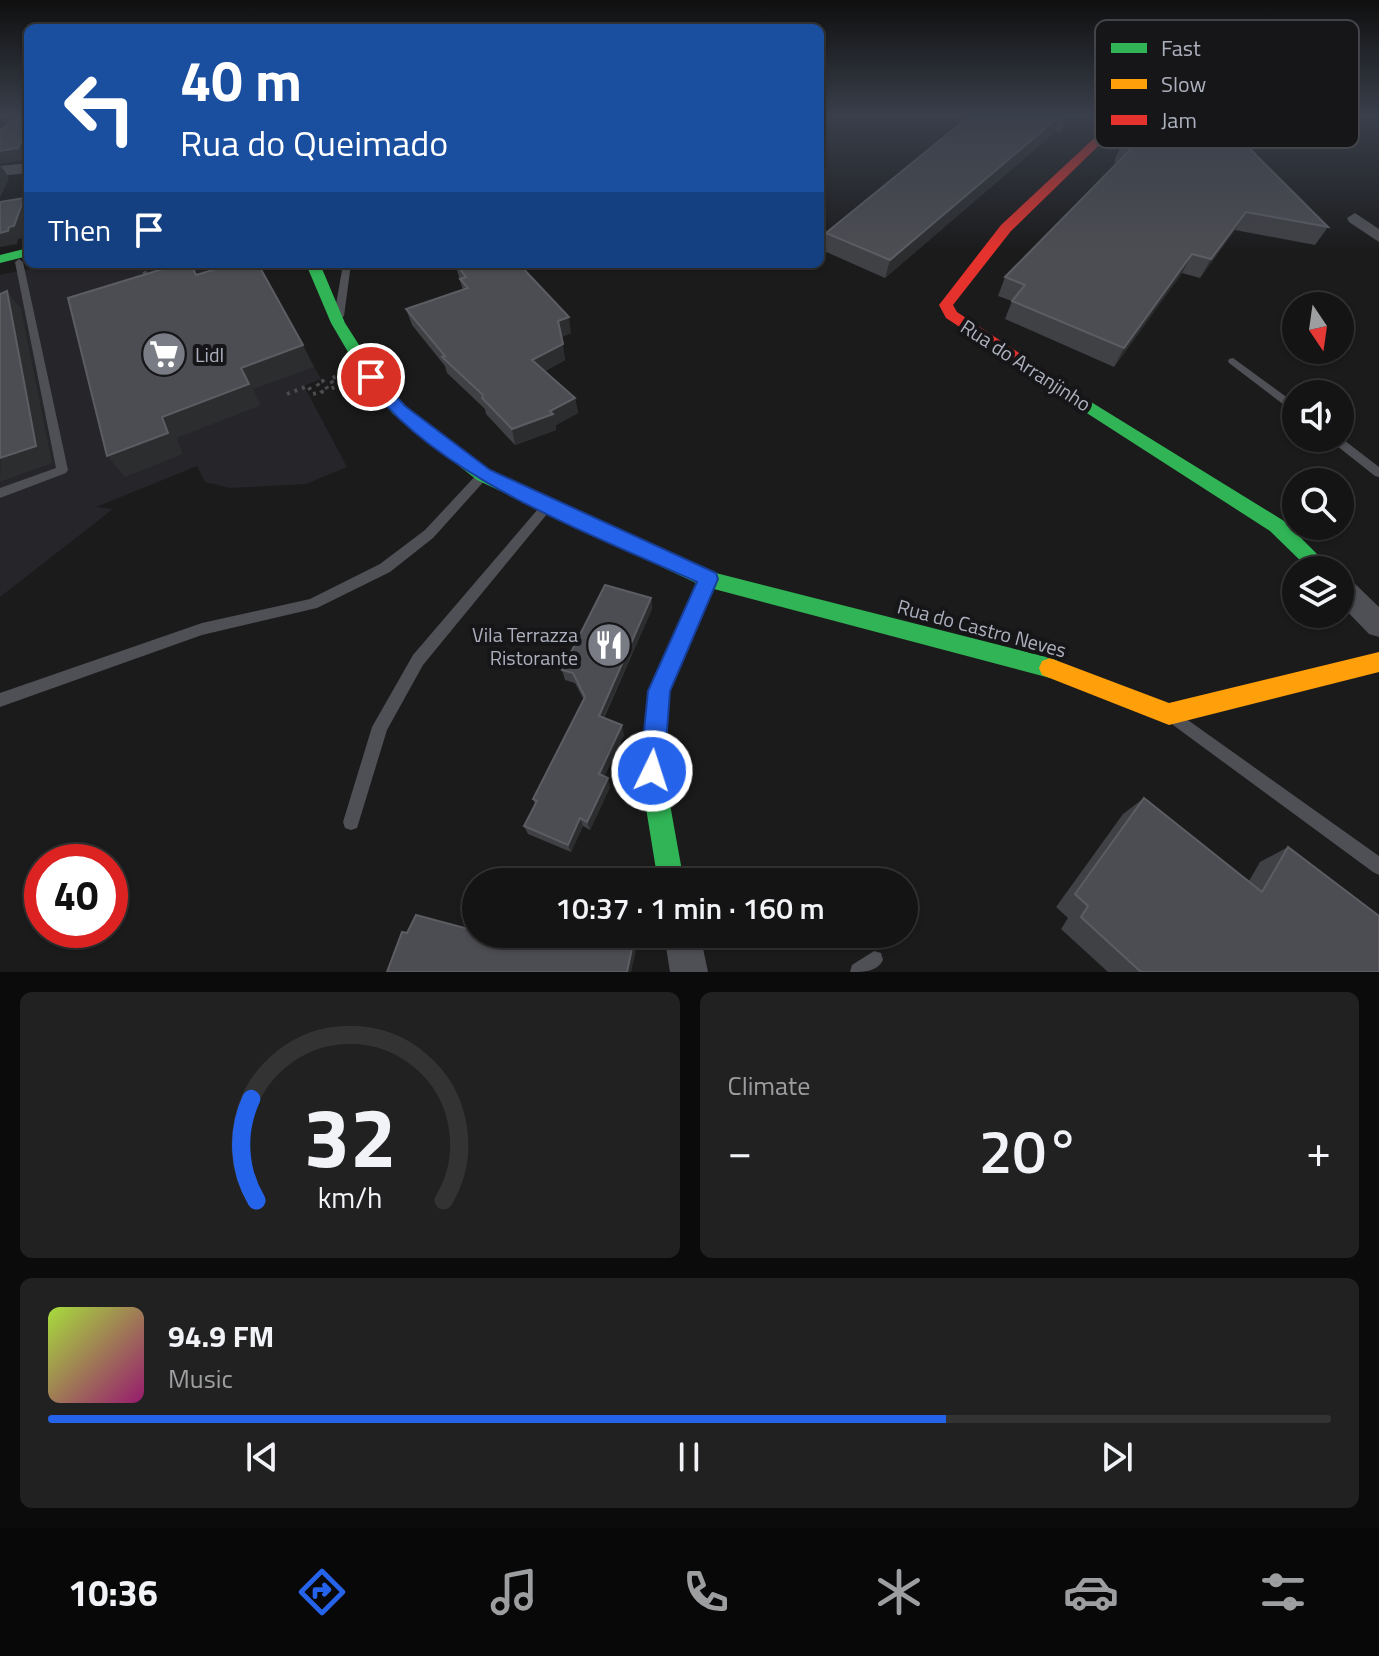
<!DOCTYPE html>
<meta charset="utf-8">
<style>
body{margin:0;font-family:"Titillium Web",sans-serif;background:#212122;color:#f1f3f6;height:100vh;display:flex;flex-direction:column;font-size:30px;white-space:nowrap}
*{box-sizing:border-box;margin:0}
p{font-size:26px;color:#9d9ea0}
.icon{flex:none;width:44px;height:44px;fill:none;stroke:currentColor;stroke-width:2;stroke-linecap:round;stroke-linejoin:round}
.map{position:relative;height:972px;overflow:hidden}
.drawer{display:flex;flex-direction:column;gap:20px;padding:20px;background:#0b0b0c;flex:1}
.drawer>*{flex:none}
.hud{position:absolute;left:24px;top:24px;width:800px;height:244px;border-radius:12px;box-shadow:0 2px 6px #0004,0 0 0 2px #333334;background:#1a4fa0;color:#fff;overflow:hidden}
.needle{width:52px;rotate:167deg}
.tools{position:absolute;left:1282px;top:292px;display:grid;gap:16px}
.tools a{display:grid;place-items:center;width:72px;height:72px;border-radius:50%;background:#141415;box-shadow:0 2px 6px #0004,0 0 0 2px #333334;font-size:40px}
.speed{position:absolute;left:24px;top:844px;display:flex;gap:16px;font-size:40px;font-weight:700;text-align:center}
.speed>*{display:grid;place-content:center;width:104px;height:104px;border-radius:50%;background:#141415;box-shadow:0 2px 6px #0004,0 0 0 2px #333334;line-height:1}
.speed .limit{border:12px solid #d22;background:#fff;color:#111}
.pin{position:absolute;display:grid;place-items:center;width:68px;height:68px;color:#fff;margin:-34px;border:4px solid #fff;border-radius:50%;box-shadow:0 2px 8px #0007}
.me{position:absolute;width:88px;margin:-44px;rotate:4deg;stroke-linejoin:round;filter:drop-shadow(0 0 6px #0008)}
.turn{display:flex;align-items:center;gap:28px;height:168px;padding:0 24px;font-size:36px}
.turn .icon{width:104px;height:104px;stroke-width:2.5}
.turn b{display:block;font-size:56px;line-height:68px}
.then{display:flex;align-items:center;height:76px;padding:0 24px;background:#0003;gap:16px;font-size:30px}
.big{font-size:60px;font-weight:600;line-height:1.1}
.drawer .tile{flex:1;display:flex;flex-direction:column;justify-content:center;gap:12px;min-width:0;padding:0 28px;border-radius:12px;background:#212122}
.drawer .dial{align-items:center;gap:0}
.dial svg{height:208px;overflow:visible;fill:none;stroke:#333334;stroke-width:7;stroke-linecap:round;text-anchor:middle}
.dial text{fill:#f1f3f6;stroke:none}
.song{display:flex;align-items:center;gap:24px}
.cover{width:96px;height:96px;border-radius:12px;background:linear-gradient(135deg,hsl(80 70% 55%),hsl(320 70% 35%))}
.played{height:8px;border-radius:4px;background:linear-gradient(90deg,#2563eb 70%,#333334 70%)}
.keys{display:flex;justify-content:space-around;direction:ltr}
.heat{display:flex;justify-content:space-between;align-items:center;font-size:44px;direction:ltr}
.drawer .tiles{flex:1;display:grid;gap:20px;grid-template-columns:1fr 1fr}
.tile:last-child{grid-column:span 2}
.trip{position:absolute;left:462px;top:868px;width:456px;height:80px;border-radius:40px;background:#141415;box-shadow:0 2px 6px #0004,0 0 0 2px #333334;font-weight:600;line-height:80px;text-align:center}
.tab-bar{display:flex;height:128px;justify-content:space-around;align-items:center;background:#080808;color:#9d9ea0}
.tab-bar .icon{width:56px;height:56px}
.tab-bar .selected{color:#2563eb}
.tab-bar b{font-size:36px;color:#f1f3f6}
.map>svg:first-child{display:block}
.built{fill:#262529}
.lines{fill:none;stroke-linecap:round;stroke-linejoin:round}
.path{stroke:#4b4c4f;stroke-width:4;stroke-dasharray:3 5;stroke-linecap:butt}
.lane{fill:#4f5055;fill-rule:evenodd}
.street{fill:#4f5055;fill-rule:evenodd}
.fast{fill:#30b455;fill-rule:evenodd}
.slow{fill:#ff9f0a;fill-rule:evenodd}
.jam{fill:#e5322d;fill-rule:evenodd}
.wall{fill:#404145}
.shaded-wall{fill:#2c2d2f}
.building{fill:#4c4d52;stroke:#5b5d63;stroke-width:2}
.route{fill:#2563eb;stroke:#184099;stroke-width:2}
.labels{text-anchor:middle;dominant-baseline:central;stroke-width:8;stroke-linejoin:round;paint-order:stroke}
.poi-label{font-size:20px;fill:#acb0bd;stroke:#161518;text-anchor:start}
.street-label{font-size:20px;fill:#acb0bd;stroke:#161518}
.key{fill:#161518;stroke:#43444a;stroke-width:2}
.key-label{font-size:22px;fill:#acb0bd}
</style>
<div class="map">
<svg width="1379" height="972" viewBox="0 0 1379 972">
<rect width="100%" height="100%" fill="#1b1b1c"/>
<path class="built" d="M52,264H257L321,379L304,386L347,467L306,484L230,488L205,482L197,466L96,507L113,509L0,597V275Z"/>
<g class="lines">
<path class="path" d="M141,264L147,278
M287,394L308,386L313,394L322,392L317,383L323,381L328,390L335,387L330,379L337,376L342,384L345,382"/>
<path class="lane" d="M19,259L23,262L68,470L66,473L0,498V488L56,468L15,262Z
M343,264H351L344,316L339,319L334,316Z
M1233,358L1296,404V414L1229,363L1228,361L1229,359Z
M1340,437L1379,467V477L1375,476L1327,438Z
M483,471L489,475L487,478L433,538L390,572L317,608L202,635L0,707V693L202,623L310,599L380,564L425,530L479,472Z
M548,500L552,502L554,505L552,508L423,665L387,730L357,828L351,830L345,828L343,822L372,727L413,655L544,502Z
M1178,713L1379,856V875L1373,872L1173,725L1170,720L1173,715Z
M874,951L881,953L883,960C877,972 864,972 850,972L852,965Z"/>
<path class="street" d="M20,115H28V122L0,144V132Z
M28,163V173L0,176V166Z
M1355,213L1379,229V242L1349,222L1347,218Z
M1340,575L1349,578L1379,607V637L1369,634L1340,604Z
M664,934H700L708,972H670Z"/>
<path class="fast" d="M28,248V256L0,263V255Z
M306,264H320L345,323L377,373L405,406L489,470L712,572L1050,658L1058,661L1061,668L1058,675L1050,678L714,589L670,691L664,771L684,882H658L640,771L648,691L696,583L477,480L393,414L365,381L331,323Z
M1057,381L1284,521L1333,570H1310L1270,531L1051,390L1049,386Z"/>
<path class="slow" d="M1379,652V672L1169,725L1042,675L1039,668L1042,661L1050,658L1169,703Z"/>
<path class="jam" d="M1119,115H1130L1011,231L953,305L957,312L1063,382L1065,386L1057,391L946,318L939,305L1001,225Z"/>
</g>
<path class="wall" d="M971,115H1080L1060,132L1056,131L885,278L824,251L826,233Z
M1153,115H1268L1245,144L1328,227L1315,245L1235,230L1200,278L1182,273L1114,367L1005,319L1012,301L998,296L1005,277L1117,163L1114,162L1121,145Z
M455,264H519L571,333L561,337L565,360L545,371L575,398L578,413L556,425V430L515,445L486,414L485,409L447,373L445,366L412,325L406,309L463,290Z
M651,598L652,609L604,718L624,735L604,777L610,787L590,830L583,826L571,852L528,834L524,826L535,804L533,799L584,700L575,683L565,680L562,670Z
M1144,798L1249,881L1260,862L1288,847L1379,972H1108L1061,929L1068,918L1056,907L1123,814Z"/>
<path class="shaded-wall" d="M1062,115L1056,131L885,278L890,260Z
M1066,115H1080L1060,132Z
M1264,115H1268L1233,159L1242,141Z
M28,126V154L26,160L0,164V151Z
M1,166L9,178L0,198V168Z
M24,198L28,204V223L23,238L18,239L17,244L0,247V233L9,227Z
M1246,212L1235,230L1200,278L1211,259Z
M1192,254L1182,273L1114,367L1124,348Z
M7,291L21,309L52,463L0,482Z
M569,317L571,333L560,337L558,321Z
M563,344L565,360L535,376L532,360Z
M303,345L314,367L253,389L261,405L177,438L183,454L125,477L107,456L162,417L241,368Z
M575,398L578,413L556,425V430L515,445L512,429Z
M651,598L652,609L600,725L599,716Z
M622,725L624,735L601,783L599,774Z
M608,778L610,787L590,830L587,822Z
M580,818L583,826L571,852L568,845Z
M635,934H640L631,972H627Z"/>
<path class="building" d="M971,115H1061L890,260L826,233Z
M1153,115H1264L1242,141L1328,227L1246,212L1211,259L1192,254L1124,348L1012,301L1025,285L1005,277L1132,148L1121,145Z
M15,119H28V126L18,148L0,151V130Z
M24,198L14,226L9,227L8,231L0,233V202Z
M179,264H191L196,275L233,264H258L303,345L241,368L249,384L162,417L168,433L107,456L68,298Z
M456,264H519L569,317L558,321L563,344L532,360L575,398L550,411L553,414L512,429L482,398L483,395L442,357L445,356L406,309L468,288L460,279L466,277Z
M7,291L36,446L0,458V294Z
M605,585L651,598L599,716L622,725L599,774L608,778L587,822L580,818L568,845L524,826L537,801L533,799L585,697L573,673L562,670Z
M1144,798L1262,892L1288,847L1379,916V972H1141L1081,917L1088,906L1075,894Z
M416,915L476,931V934H486L506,940L508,934H635L627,972H387L402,932L407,933Z"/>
<linearGradient id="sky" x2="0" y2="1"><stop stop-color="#0f0f0f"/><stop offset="0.46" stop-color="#393f4b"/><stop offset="1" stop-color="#393f4b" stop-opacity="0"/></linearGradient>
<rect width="1379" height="251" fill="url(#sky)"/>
<path class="route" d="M371,372L376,374L405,406L490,470L716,573L718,579L670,691L664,771L660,779L652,783L643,779L640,771L648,691L697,582C590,533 431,476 363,377Z"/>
<defs>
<g id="supermarket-disc" transform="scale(2.3)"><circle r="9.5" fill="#797c85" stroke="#161518"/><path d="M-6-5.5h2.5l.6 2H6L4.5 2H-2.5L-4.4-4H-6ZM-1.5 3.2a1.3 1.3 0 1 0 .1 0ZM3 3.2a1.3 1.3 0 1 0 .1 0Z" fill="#fff"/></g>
<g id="restaurant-disc" transform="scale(2.3)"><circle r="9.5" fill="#797c85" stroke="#161518"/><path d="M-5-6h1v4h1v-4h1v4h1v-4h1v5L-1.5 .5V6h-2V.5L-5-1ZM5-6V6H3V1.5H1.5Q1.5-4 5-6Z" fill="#fff"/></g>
</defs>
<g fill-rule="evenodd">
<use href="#supermarket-disc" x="164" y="354"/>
<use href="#restaurant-disc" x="609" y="645"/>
</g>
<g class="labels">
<g class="poi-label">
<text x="195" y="354">Lidl</text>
<text x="578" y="634" text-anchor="end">Vila Terrazza<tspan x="578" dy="23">Ristorante</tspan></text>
</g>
<g class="street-label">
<text transform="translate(1026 365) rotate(33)">Rua do Arranjinho</text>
<text transform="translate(982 628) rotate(15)">Rua do Castro Neves</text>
</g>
</g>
<rect x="1095" y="20" width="264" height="128" rx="12" class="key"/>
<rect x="1111" y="43" width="36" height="10" fill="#30b455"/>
<rect x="1111" y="79" width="36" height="10" fill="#ff9f0a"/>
<rect x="1111" y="115" width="36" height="10" fill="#e5322d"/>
<g class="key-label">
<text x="1161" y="56">Fast</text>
<text x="1161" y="92">Slow</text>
<text x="1161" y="128">Jam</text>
</g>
</svg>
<div class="tools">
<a><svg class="needle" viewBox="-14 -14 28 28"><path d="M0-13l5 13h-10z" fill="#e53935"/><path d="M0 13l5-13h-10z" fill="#9d9ea0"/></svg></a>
<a><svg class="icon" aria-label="sound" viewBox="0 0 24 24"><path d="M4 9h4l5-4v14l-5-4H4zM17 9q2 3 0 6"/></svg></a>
<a><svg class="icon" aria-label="search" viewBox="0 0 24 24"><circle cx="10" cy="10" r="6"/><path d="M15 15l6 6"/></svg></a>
<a><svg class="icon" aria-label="layers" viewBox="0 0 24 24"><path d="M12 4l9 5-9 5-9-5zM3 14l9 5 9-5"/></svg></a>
</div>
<div class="speed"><div class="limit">40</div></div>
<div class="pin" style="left:371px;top:377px;background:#d93025"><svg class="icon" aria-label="arrive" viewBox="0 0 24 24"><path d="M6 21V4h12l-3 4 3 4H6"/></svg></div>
<svg class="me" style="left:652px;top:771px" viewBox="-20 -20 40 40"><circle r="17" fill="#2563eb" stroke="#fff" stroke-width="3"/><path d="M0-11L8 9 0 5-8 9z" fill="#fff"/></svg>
<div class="trip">10:37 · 1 min · 160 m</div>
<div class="hud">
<div class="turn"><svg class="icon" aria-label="left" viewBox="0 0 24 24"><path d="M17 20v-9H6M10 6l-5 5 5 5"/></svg><div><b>40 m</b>Rua do Queimado</div></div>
<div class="then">Then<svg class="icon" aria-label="arrive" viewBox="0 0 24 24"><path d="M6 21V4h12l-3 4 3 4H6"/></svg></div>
</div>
</div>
<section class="drawer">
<div class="tiles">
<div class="tile dial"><svg viewBox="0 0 100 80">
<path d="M14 69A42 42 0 1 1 86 69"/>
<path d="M14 69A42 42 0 0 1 12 30" stroke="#2563eb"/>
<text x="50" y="56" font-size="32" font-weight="700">32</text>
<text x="50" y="72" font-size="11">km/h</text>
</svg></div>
<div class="tile"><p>Climate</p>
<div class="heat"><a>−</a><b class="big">20°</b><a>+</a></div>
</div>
<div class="tile">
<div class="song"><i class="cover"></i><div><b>94.9 FM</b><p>Music</p></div></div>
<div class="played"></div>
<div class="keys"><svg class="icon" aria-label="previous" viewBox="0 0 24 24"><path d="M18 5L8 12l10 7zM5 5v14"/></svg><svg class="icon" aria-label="pause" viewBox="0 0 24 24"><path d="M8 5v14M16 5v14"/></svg><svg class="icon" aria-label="next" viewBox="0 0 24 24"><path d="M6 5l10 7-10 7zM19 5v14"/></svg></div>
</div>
</div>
</section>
<nav class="tab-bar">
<b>10:36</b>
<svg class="icon selected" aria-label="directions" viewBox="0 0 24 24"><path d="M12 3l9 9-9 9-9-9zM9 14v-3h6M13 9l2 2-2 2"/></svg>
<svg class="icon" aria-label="music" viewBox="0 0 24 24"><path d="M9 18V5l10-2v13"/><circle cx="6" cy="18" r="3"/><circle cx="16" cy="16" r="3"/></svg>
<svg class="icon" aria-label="phone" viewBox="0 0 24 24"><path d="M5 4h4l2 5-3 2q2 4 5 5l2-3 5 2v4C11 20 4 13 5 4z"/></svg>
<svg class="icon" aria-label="climate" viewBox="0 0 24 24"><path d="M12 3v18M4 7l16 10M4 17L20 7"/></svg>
<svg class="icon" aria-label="car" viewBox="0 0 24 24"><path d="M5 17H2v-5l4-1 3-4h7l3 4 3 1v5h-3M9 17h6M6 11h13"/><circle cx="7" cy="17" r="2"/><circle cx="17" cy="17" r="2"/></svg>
<svg class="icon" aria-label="filters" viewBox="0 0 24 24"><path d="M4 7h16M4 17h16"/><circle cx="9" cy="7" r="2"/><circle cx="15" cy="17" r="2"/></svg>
</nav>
